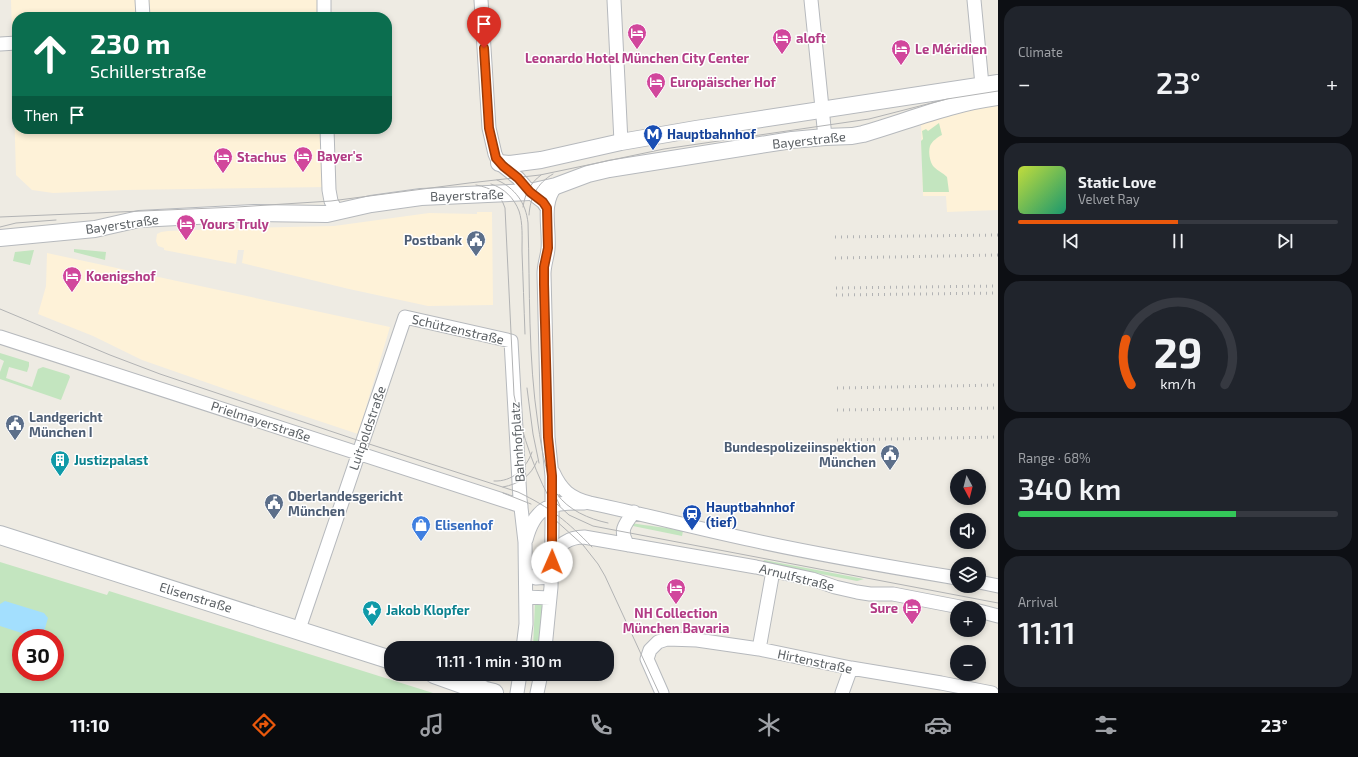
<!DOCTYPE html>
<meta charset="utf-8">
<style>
body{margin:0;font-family:"Exo 2",sans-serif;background:#20242c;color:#f1f3f6;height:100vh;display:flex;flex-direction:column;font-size:15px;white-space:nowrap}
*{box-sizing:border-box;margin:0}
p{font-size:13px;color:#9ea1a6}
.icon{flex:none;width:22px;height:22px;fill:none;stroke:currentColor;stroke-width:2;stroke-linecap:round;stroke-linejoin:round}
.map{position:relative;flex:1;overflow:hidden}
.sheet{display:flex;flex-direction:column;gap:6px;padding:6px;background:#0d0f14;width:360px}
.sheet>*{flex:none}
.banner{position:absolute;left:12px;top:12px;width:380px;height:122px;border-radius:16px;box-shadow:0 2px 6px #0003;background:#0b6e4f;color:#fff;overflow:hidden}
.needle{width:26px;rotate:173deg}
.fabs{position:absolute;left:950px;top:469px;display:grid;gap:8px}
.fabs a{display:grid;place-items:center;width:36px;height:36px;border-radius:50%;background:#171b24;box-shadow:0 2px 6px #0003;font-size:20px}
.speed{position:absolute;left:12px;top:629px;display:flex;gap:8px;font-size:20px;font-weight:700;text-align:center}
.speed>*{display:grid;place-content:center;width:52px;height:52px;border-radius:50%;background:#171b24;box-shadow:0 2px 6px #0003;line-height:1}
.speed .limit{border:6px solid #d22;background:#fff;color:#111}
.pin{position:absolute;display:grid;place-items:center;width:34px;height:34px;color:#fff;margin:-41px -17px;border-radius:50% 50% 50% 0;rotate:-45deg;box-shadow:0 0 4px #0007}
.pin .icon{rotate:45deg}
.me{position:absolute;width:44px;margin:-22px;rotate:1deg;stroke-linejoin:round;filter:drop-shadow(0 0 3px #0008)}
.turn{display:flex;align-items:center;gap:14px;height:84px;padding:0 12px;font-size:18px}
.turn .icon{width:52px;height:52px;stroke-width:2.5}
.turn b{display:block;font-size:28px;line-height:34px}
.then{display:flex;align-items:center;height:38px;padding:0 12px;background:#0003;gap:8px;font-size:15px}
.big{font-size:30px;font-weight:600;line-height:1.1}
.sheet .widget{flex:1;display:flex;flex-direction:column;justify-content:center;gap:6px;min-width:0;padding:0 14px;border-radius:16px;background:#20242c}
.sheet .dial{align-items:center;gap:0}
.dial svg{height:104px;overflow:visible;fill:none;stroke:#363941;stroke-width:7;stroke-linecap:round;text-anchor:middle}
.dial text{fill:#f1f3f6;stroke:none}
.song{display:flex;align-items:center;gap:12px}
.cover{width:48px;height:48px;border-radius:6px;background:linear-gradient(135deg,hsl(70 70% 55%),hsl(160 70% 35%))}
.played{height:4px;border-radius:2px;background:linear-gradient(90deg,#ea580c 50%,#363941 50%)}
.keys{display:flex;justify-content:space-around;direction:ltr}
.heat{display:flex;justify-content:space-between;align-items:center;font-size:22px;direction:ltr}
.charge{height:6px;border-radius:3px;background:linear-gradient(90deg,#34c759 68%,#363941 0)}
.trip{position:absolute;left:384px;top:641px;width:230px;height:40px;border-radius:16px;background:#171b24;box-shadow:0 2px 6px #0003;font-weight:600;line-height:40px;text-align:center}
.tab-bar{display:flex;height:64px;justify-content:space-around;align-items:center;background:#090b0e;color:#9ea1a6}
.tab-bar .icon{width:28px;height:28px}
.tab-bar .on{color:#ea580c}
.tab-bar b{font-size:18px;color:#f1f3f6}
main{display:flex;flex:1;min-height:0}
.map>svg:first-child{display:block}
.commercial{fill:#fef2d8}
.green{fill:#c3e5bf;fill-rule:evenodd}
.water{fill:#a3dffe}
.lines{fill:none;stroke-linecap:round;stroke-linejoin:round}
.minor-casing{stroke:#b6b9bd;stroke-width:15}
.tertiary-casing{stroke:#b6b9bd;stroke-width:18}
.secondary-casing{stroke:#b5b9bd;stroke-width:20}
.minor{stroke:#fff;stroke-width:13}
.tertiary{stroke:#fff;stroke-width:16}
.secondary{stroke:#fff;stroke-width:18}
.tram{stroke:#b2b3b4;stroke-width:1}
.rail{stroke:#b2b3b4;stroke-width:3;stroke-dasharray:1 5;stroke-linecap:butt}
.route-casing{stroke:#983908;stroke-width:10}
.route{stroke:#ea580c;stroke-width:7}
.labels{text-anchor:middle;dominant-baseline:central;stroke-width:3;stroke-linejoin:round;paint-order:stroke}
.hotel-label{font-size:13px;font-weight:bold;fill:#b23c85;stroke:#fff;text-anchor:start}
.transit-label{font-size:13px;font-weight:bold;fill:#164399;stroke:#fff;text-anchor:start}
.street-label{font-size:13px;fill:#5b6064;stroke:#fff}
.service-label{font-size:13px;font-weight:bold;fill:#4e5e75;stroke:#fff;text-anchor:end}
.culture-label{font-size:13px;font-weight:bold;fill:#0d838f;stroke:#fff;text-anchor:start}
.shop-label{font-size:13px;font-weight:bold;fill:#366cbe;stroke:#fff;text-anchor:start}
</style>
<main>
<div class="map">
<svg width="998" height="693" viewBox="0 0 998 693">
<rect width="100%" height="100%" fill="#eeebe3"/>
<path class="commercial" d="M11,0H317L318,17H17V129H324L328,187L125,190L53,193L32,190L16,175Z
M998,101V210L947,212L946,196H923L921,120Z
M477,212H492L493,305L428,306L349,289L242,263L244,250H238L236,264L164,250V248L158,246L156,241L157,234L161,232L168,231L242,228L334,226L429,213L477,214Z
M47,253L390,327L358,434L280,408L142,360L93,336L38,314L46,286Z"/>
<path class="green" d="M939,123L942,135C938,137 932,141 930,146C928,152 930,163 934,167C938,171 943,173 947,177L949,192H923L921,141L923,139L922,131L926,129L928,131Z
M74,249L106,252L105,260L74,252Z
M34,250L30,265L13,261L15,252Z
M0,353L29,362V366L27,372L9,367L6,378L32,387L38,369L43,367L69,375L70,377L61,400L0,379V372L4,361L0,359Z
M631,523C648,526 665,527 683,531L682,536L628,525Z
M764,560L864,579L857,581L780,566L763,567Z
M0,562L107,595L109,591L433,693H0ZM21,638H55V672H21Z
M543,601L539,648H533L535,602Z"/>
<path class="water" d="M5,601L44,613L48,618L43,635L37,638L0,626V604Z"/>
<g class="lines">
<g class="minor-casing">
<path id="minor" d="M142,0L143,17
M324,0V17
M481,0L489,128L495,154L499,163L518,178L530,192L543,202L547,208
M614,0L621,142
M811,0L825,137
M974,0L982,85
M0,44L17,43
M327,129L329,190L331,201L337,212
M0,337L521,506
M553,472C561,490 570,498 590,503C647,515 703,530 761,542C826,556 891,567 957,578
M526,540C535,505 552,502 584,503
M628,545C619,531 624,525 634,512
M552,559C557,545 569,537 584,537L756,567L812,579L835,587L857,592L870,594H893L965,608
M526,575L536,578L551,577
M979,582L998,586
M526,597L550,598
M979,611L998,616
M299,629L405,317L511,341L520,499L525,542L526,624L523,648
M545,648L551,587L552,526V476L548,437L544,274C544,265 547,258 548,249C550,228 541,204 556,186
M759,649L773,571
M462,684L488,674
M517,693L520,674
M537,693L541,674
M662,693L647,659L650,650L658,642L667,639L697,640L759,649L851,668L941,683L992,693
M842,693L851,668"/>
</g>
<g class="tertiary-casing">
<path id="tertiary" d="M499,163L510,164L541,160L621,142L696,129L998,83
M0,238L95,229L139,219L254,213L327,214L371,204L421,197L530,192L556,186L588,174L609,169L792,140L825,137L852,136L863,134C908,121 951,103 998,97"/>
</g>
<g class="secondary-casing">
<path id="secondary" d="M0,535L391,660
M434,674L473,688L494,693"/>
</g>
<use href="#minor" class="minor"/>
<use href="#tertiary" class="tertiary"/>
<use href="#secondary" class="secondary"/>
<path class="tram" d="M497,180C515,188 526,203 528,223C530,290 528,358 538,424C542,452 547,481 560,506
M491,184C504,188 514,198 519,211C523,223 522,238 522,251C523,279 524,306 525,334
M476,185C492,188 500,193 505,208L514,395C522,435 536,477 557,512
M523,207C525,194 530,183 541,175
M529,215C530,198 537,183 553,174
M0,217L237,207L331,201L469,183L540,175L664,149L869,119L947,99L998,91
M0,227L16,223L56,220
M0,309L110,355L160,374L363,442L518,492C551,508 567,521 592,547
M527,388L533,434L539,463
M494,481C512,482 526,469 532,452
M503,487C519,484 531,476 537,461
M503,493L531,504
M557,494C568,510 589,519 608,523
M556,503L569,515L593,526L998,603
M553,518L584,546
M583,545L598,564L605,576L659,693"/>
<path class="rail" d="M835,237L998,235
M835,258L998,255
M836,288L998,286
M836,295L998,293
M837,388L998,385
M837,410L998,408
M837,440L998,437"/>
</g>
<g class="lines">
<g class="route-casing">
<path id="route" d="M484,48L489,128L496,158L503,166L518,178L530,192L543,202L547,208L548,248L544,267V284L548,437L552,476V562"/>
</g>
<use href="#route" class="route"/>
</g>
<defs>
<g id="hotel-pin" transform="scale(1)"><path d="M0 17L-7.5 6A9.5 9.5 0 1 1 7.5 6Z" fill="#d1479c" stroke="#fff"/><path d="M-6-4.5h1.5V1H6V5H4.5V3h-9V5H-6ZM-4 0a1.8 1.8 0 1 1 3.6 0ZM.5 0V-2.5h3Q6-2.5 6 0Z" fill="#fff"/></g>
<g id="metro-pin" transform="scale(1)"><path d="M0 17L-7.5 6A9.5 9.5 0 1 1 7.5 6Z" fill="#1a4fb4" stroke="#fff"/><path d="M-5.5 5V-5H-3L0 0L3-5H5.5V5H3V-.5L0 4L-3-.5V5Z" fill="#fff"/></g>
<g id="civic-pin" transform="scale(1)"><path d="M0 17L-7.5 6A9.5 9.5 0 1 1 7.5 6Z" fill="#5c6f8a" stroke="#fff"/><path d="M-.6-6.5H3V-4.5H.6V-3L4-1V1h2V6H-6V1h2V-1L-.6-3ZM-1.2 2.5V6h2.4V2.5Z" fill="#fff"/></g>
<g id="building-pin" transform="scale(1)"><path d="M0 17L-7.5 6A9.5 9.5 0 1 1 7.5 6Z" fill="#0f9aa8" stroke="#fff"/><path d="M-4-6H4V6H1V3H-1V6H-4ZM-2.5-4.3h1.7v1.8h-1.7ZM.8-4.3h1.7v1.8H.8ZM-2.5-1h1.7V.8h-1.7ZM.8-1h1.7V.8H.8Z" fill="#fff"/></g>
<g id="station-pin" transform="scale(1)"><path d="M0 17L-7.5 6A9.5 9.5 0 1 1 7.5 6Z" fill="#1a4fb4" stroke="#fff"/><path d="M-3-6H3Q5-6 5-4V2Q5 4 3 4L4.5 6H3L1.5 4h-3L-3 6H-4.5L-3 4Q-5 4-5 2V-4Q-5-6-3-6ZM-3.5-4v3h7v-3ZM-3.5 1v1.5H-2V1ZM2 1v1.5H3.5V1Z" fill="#fff"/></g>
<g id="shop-pin" transform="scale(1)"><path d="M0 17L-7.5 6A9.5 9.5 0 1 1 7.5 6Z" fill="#3f7fe0" stroke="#fff"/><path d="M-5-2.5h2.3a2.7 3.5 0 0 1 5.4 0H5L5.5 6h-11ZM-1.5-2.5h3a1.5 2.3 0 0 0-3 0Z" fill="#fff"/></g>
<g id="sight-pin" transform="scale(1)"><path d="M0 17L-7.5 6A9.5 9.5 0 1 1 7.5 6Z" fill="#0f9aa8" stroke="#fff"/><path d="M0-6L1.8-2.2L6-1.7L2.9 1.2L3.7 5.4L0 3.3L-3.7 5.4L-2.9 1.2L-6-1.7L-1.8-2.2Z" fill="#fff"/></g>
</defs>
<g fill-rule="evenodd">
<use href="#hotel-pin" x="637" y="33"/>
<use href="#hotel-pin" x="782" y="38"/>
<use href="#hotel-pin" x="901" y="49"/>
<use href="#hotel-pin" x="656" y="82"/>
<use href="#metro-pin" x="653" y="134"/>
<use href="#hotel-pin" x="303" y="156"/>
<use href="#hotel-pin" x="223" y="157"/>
<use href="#hotel-pin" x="186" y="224"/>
<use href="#civic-pin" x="476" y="240"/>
<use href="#hotel-pin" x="72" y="276"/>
<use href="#civic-pin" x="15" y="424"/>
<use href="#civic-pin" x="890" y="454"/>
<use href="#building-pin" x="60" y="460"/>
<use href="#civic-pin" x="274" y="503"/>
<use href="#station-pin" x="692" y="514"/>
<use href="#shop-pin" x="421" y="525"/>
<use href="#hotel-pin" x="676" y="588"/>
<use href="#hotel-pin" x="912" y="608"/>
<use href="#sight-pin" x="372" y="610"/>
</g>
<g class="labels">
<g class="hotel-label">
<text x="796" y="38">aloft</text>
<text x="915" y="49">Le Méridien</text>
<text x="637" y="58" text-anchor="middle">Leonardo Hotel München City Center</text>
<text x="670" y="82">Europäischer Hof</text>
<text x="317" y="156">Bayer's</text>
<text x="237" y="157">Stachus</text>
<text x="200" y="224">Yours Truly</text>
<text x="86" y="276">Koenigshof</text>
<text x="898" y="608" text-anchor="end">Sure</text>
<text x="676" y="613" text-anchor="middle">NH Collection<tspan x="676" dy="15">München Bavaria</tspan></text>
</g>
<g class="transit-label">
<text x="667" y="134">Hauptbahnhof</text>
<text x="706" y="507">Hauptbahnhof<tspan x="706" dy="15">(tief)</tspan></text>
</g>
<g class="street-label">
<text transform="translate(809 140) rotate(-6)">Bayerstraße</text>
<text transform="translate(467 195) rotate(-2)">Bayerstraße</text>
<text transform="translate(122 224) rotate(-8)">Bayerstraße</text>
<text transform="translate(458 329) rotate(13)">Schützenstraße</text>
<text transform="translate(261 421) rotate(18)">Prielmayerstraße</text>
<text transform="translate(367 428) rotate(-71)">Luitpoldstraße</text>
<text transform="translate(517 442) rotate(-94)">Bahnhofplatz</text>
<text transform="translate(797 577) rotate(14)">Arnulfstraße</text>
<text transform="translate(196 597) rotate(17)">Elisenstraße</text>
<text transform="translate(815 661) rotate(12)">Hirtenstraße</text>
</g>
<g class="service-label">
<text x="462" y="240">Postbank</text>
<text x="29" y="417" text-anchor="start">Landgericht<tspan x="29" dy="15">München I</tspan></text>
<text x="876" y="447">Bundespolizeiinspektion<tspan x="876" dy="15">München</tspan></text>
<text x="288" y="496" text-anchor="start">Oberlandesgericht<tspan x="288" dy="15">München</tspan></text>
</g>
<g class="culture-label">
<text x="74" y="460">Justizpalast</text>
<text x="386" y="610">Jakob Klopfer</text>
</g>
<g class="shop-label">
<text x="435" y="525">Elisenhof</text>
</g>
</g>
</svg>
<div class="fabs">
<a><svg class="needle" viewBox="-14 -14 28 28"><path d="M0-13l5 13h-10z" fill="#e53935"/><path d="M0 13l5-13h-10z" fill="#9ea1a6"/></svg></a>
<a><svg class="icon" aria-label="sound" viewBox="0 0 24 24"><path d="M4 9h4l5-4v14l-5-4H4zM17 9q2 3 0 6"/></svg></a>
<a><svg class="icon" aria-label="layers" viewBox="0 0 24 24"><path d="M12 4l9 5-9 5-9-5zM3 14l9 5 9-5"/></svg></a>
<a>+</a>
<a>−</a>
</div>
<div class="speed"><div class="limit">30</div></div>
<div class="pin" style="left:484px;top:48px;background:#d93025"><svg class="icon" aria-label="arrive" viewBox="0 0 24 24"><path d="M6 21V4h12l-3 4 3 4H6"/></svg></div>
<svg class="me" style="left:552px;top:562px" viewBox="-20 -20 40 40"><circle r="19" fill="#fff"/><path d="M0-13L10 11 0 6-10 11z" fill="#ea580c"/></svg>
<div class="trip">11:11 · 1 min · 310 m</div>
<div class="banner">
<div class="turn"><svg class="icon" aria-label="ahead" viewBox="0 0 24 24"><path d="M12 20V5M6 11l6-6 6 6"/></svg><div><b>230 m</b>Schillerstraße</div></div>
<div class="then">Then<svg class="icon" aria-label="arrive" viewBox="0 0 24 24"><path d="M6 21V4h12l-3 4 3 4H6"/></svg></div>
</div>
</div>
<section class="sheet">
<div class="widget"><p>Climate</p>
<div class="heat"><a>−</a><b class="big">23°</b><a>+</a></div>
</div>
<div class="widget">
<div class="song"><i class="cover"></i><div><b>Static Love</b><p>Velvet Ray</p></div></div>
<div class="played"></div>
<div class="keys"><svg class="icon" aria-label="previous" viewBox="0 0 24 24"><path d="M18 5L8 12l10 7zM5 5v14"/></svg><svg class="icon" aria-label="pause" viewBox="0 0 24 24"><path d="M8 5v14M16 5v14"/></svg><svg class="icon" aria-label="next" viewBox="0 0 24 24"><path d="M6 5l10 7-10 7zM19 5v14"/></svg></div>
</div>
<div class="widget dial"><svg viewBox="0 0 100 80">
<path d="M14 69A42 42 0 1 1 86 69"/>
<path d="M14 69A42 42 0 0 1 10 34" stroke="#ea580c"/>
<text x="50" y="56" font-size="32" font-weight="700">29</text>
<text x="50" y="72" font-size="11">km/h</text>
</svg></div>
<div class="widget"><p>Range · 68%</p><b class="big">340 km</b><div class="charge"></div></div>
<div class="widget"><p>Arrival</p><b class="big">11:11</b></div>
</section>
</main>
<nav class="tab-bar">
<b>11:10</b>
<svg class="icon on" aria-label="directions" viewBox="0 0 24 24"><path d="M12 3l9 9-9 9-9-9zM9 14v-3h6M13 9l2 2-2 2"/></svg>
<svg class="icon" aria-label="music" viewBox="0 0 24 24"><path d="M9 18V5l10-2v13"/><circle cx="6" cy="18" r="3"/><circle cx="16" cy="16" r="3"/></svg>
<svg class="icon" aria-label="phone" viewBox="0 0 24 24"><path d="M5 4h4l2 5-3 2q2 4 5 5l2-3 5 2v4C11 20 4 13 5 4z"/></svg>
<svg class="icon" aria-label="climate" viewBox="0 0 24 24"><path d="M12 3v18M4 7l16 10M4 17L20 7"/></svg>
<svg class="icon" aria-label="car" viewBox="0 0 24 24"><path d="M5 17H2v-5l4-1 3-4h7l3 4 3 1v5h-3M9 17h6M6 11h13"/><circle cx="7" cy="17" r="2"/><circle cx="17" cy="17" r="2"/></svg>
<svg class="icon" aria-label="filters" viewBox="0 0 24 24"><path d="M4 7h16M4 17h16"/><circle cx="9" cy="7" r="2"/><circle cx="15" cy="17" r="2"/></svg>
<b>23°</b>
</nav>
